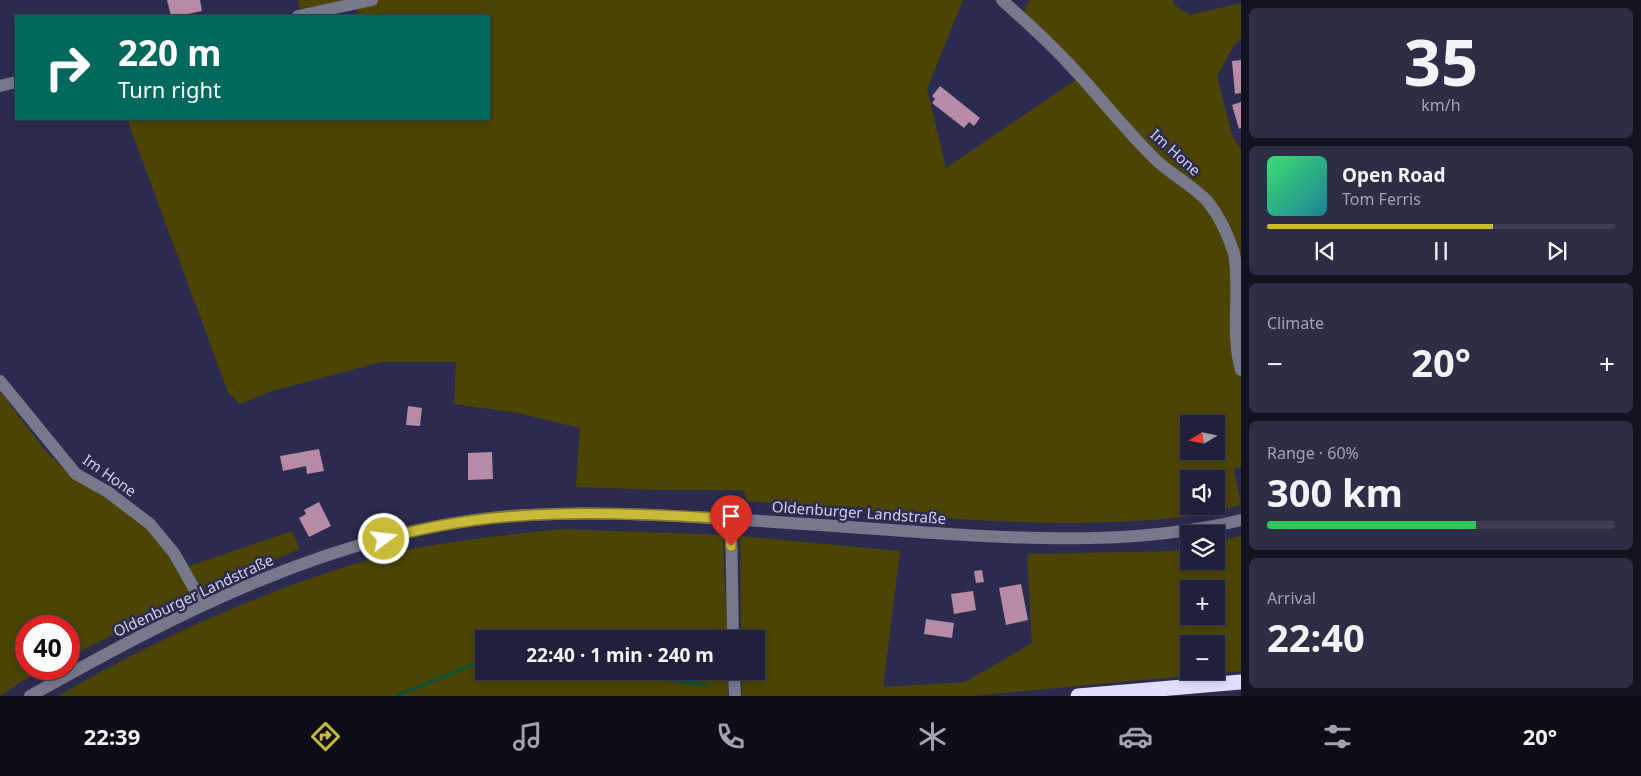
<!DOCTYPE html>
<meta charset="utf-8">
<style>
body{margin:0;font-family:"Noto Sans",sans-serif;background:#2d2d46;color:#f1f3f6;height:100vh;display:flex;flex-direction:column;font-size:19px;white-space:nowrap}
*{box-sizing:border-box;margin:0}
p{font-size:16px;color:#a2a3af}
.icon{flex:none;width:28px;height:28px;fill:none;stroke:currentColor;stroke-width:2;stroke-linecap:round;stroke-linejoin:round}
.map{position:relative;flex:1;overflow:hidden}
.panel{display:flex;flex-direction:column;gap:8px;padding:8px;background:#121220;width:400px}
.panel>*{flex:none}
.top-card{position:absolute;left:15px;top:15px;width:475px;height:105px;border-radius:0px;box-shadow:0 2px 8px #0003,0 0 0 1px #3d3e55;background:#00695c;color:#fff;overflow:hidden}
.needle{width:32px;rotate:260deg}
.fabs{position:absolute;left:1180px;top:415px;display:grid;gap:10px}
.fabs a{display:grid;place-items:center;width:45px;height:45px;border-radius:0px;background:#20203b;box-shadow:0 2px 8px #0003,0 0 0 1px #3d3e55;font-size:25px}
.speed{position:absolute;left:15px;top:615px;display:flex;gap:10px;font-size:25px;font-weight:700;text-align:center}
.speed>*{display:grid;place-content:center;width:65px;height:65px;border-radius:50%;background:#20203b;box-shadow:0 2px 8px #0003,0 0 0 1px #3d3e55;line-height:1}
.speed .limit{border:8px solid #d22;background:#fff;color:#111}
.pin{position:absolute;display:grid;place-items:center;width:42px;height:42px;color:#fff;margin:-51px -21px;border-radius:50% 50% 50% 0;rotate:-45deg;box-shadow:0 0 5px #0007}
.pin .icon{rotate:45deg}
.me{position:absolute;width:55px;margin:-28px;rotate:75deg;stroke-linejoin:round;filter:drop-shadow(0 0 4px #0008)}
.turn{display:flex;align-items:center;gap:18px;height:105px;padding:0 20px;font-size:22px}
.turn .icon{width:65px;height:65px;stroke-width:2.5}
.turn b{display:block;font-size:35px;line-height:42px}
.big{font-size:38px;font-weight:700;line-height:1.1}
.panel .tile{flex:1;display:flex;flex-direction:column;justify-content:center;gap:8px;min-width:0;padding:0 18px;border-radius:8px;background:#2d2d46}
.panel .dial{align-items:center;gap:0}
.dial b{font-size:65px;line-height:1}
.song{display:flex;align-items:center;gap:15px}
.cover{width:60px;height:60px;border-radius:8px;background:linear-gradient(135deg,hsl(140 70% 55%),hsl(190 70% 35%))}
.played{height:5px;border-radius:2px;background:linear-gradient(90deg,#caba3a 65%,#3d3e55 65%)}
.keys{display:flex;justify-content:space-around;direction:ltr}
.heat{display:flex;justify-content:space-between;align-items:center;font-size:28px;direction:ltr}
.charge{height:8px;border-radius:4px;background:linear-gradient(90deg,#34c759 60%,#3d3e55 0)}
.trip{position:absolute;left:475px;top:630px;width:290px;height:50px;border-radius:0px;background:#20203b;box-shadow:0 2px 8px #0003,0 0 0 1px #3d3e55;font-weight:700;line-height:50px;text-align:center}
.tab-bar{display:flex;height:80px;justify-content:space-around;align-items:center;background:#0d0d18;color:#a2a3af}
.tab-bar .icon{width:35px;height:35px}
.tab-bar .selected{color:#caba3a}
.tab-bar b{font-size:22px;color:#f1f3f6}
main{display:flex;flex:1;min-height:0}
.map>svg:first-child{display:block}
.green{fill:#4b4405;fill-rule:evenodd}
.lines{fill:none;stroke-linecap:round;stroke-linejoin:round}
.stream{stroke:#0b5238;stroke-width:3}
.building{fill:#b78aa5}
.minor{stroke:#77788c;stroke-width:12}
.highway{stroke:#dddffc;stroke-width:15}
.route-casing{stroke:#837926;stroke-width:12}
.route{stroke:#caba3a;stroke-width:9}
.labels{text-anchor:middle;dominant-baseline:central;stroke-width:5;stroke-linejoin:round;paint-order:stroke}
.street-label{font-size:15px;fill:#cfd0e8;stroke:#2b2b4f}
</style>
<main>
<div class="map">
<svg width="1241" height="696" viewBox="0 0 1241 696">
<rect width="100%" height="100%" fill="#2b2b4f"/>
<path class="green" d="M298,0H345L300,9Z
M356,0H963L927,89L946,168L1077,79L1023,12L1030,0H1173L1174,5L1190,15L1241,3V38L1233,47L1217,76L1232,135L1241,149V467L1234,469L1241,505C1223,509 1204,514 1185,517C1040,533 893,513 747,501L743,490H662L576,487L580,428L518,413L454,404L456,362H382L272,391L240,404L228,392L127,119H489V16H344L358,13ZM1189,424H1216V451H1189ZM1189,479H1216V506H1189Z
M0,391L43,448L73,478L106,496L148,526L172,554L193,595L69,657V626H26V669H47L22,681L0,696Z
M563,529L723,535L727,639H484V671H728V696H58C163,635 287,579 406,550C419,547 433,545 447,543C485,537 524,533 563,529Z
M292,531L300,549L200,591L187,567Z
M740,536L900,551L883,687L965,682L1032,643L1027,554L1176,551L1189,548V561H1216V541L1241,536V671L971,696H742V671H756V639H741ZM1189,589H1216V616H1189ZM1189,644H1216V671H1189Z"/>
<g class="lines">
<path class="stream" d="M601,671L705,685
M396,696L484,660"/>
</g>
<path class="building" d="M167,0H200L202,11L179,16H171Z
M1241,60V93L1235,94L1232,61Z
M940,86L980,118L974,126L969,122L964,128L932,103L935,99L932,96Z
M1241,102V128L1239,129L1232,105Z
M408,406L422,408L420,426L406,425Z
M319,449L324,471L307,474L306,466L283,471L280,456Z
M492,452L493,479L468,480V453Z
M319,502L331,526L309,537L299,518L306,514L304,510Z
M982,570L984,582L976,583L974,571Z
M1021,584L1028,620L1006,625L999,588Z
M973,591L976,610L954,614L951,594Z
M926,619L954,623L952,638L924,634Z"/>
<g class="lines">
<path class="minor" d="M1002,0C1025,21 1048,41 1068,63C1098,94 1124,129 1155,159C1171,175 1193,185 1208,202C1220,217 1228,235 1234,253C1241,291 1230,332 1241,370
M298,16L372,0
M0,86L16,82
M0,381L76,474L108,492L150,524L174,553L199,597
M731,519L733,639
M734,671L735,696
M30,696C179,612 336,531 509,516C575,511 643,514 709,518C785,522 860,528 935,533C1037,540 1141,544 1241,520"/>
<path class="highway" d="M1078,696L1241,682"/>
</g>
<g class="lines">
<g class="route-casing">
<path id="route" d="M384,539C497,506 615,512 731,519V546"/>
</g>
<use href="#route" class="route"/>
</g>
<g class="labels">
<g class="street-label">
<text transform="translate(1176 152) rotate(42)">Im Hone</text>
<text transform="translate(110 475) rotate(35)">Im Hone</text>
<text transform="translate(859 512) rotate(4)">Oldenburger Landstraße</text>
<text transform="translate(193 595) rotate(-25)">Oldenburger Landstraße</text>
</g>
</g>
</svg>
<div class="fabs">
<a><svg class="needle" viewBox="-14 -14 28 28"><path d="M0-13l5 13h-10z" fill="#e53935"/><path d="M0 13l5-13h-10z" fill="#a2a3af"/></svg></a>
<a><svg class="icon" aria-label="sound" viewBox="0 0 24 24"><path d="M4 9h4l5-4v14l-5-4H4zM17 9q2 3 0 6"/></svg></a>
<a><svg class="icon" aria-label="layers" viewBox="0 0 24 24"><path d="M12 4l9 5-9 5-9-5zM3 14l9 5 9-5"/></svg></a>
<a>+</a>
<a>−</a>
</div>
<div class="speed"><div class="limit">40</div></div>
<div class="pin" style="left:731px;top:546px;background:#d93025"><svg class="icon" aria-label="arrive" viewBox="0 0 24 24"><path d="M6 21V4h12l-3 4 3 4H6"/></svg></div>
<svg class="me" style="left:384px;top:539px" viewBox="-20 -20 40 40"><circle r="17" fill="#caba3a" stroke="#fff" stroke-width="3"/><path d="M0-11L8 9 0 5-8 9z" fill="#fff"/></svg>
<div class="trip">22:40 · 1 min · 240 m</div>
<div class="top-card">
<div class="turn"><svg class="icon" aria-label="right" viewBox="0 0 24 24"><path d="M7 20v-9h11M14 6l5 5-5 5"/></svg><div><b>220 m</b>Turn right</div></div>
</div>
</div>
<section class="panel">
<div class="tile dial"><b>35</b><p>km/h</p></div>
<div class="tile">
<div class="song"><i class="cover"></i><div><b>Open Road</b><p>Tom Ferris</p></div></div>
<div class="played"></div>
<div class="keys"><svg class="icon" aria-label="previous" viewBox="0 0 24 24"><path d="M18 5L8 12l10 7zM5 5v14"/></svg><svg class="icon" aria-label="pause" viewBox="0 0 24 24"><path d="M8 5v14M16 5v14"/></svg><svg class="icon" aria-label="next" viewBox="0 0 24 24"><path d="M6 5l10 7-10 7zM19 5v14"/></svg></div>
</div>
<div class="tile"><p>Climate</p>
<div class="heat"><a>−</a><b class="big">20°</b><a>+</a></div>
</div>
<div class="tile"><p>Range · 60%</p><b class="big">300 km</b><div class="charge"></div></div>
<div class="tile"><p>Arrival</p><b class="big">22:40</b></div>
</section>
</main>
<nav class="tab-bar">
<b>22:39</b>
<svg class="icon selected" aria-label="directions" viewBox="0 0 24 24"><path d="M12 3l9 9-9 9-9-9zM9 14v-3h6M13 9l2 2-2 2"/></svg>
<svg class="icon" aria-label="music" viewBox="0 0 24 24"><path d="M9 18V5l10-2v13"/><circle cx="6" cy="18" r="3"/><circle cx="16" cy="16" r="3"/></svg>
<svg class="icon" aria-label="phone" viewBox="0 0 24 24"><path d="M5 4h4l2 5-3 2q2 4 5 5l2-3 5 2v4C11 20 4 13 5 4z"/></svg>
<svg class="icon" aria-label="climate" viewBox="0 0 24 24"><path d="M12 3v18M4 7l16 10M4 17L20 7"/></svg>
<svg class="icon" aria-label="car" viewBox="0 0 24 24"><path d="M5 17H2v-5l4-1 3-4h7l3 4 3 1v5h-3M9 17h6M6 11h13"/><circle cx="7" cy="17" r="2"/><circle cx="17" cy="17" r="2"/></svg>
<svg class="icon" aria-label="filters" viewBox="0 0 24 24"><path d="M4 7h16M4 17h16"/><circle cx="9" cy="7" r="2"/><circle cx="15" cy="17" r="2"/></svg>
<b>20°</b>
</nav>
